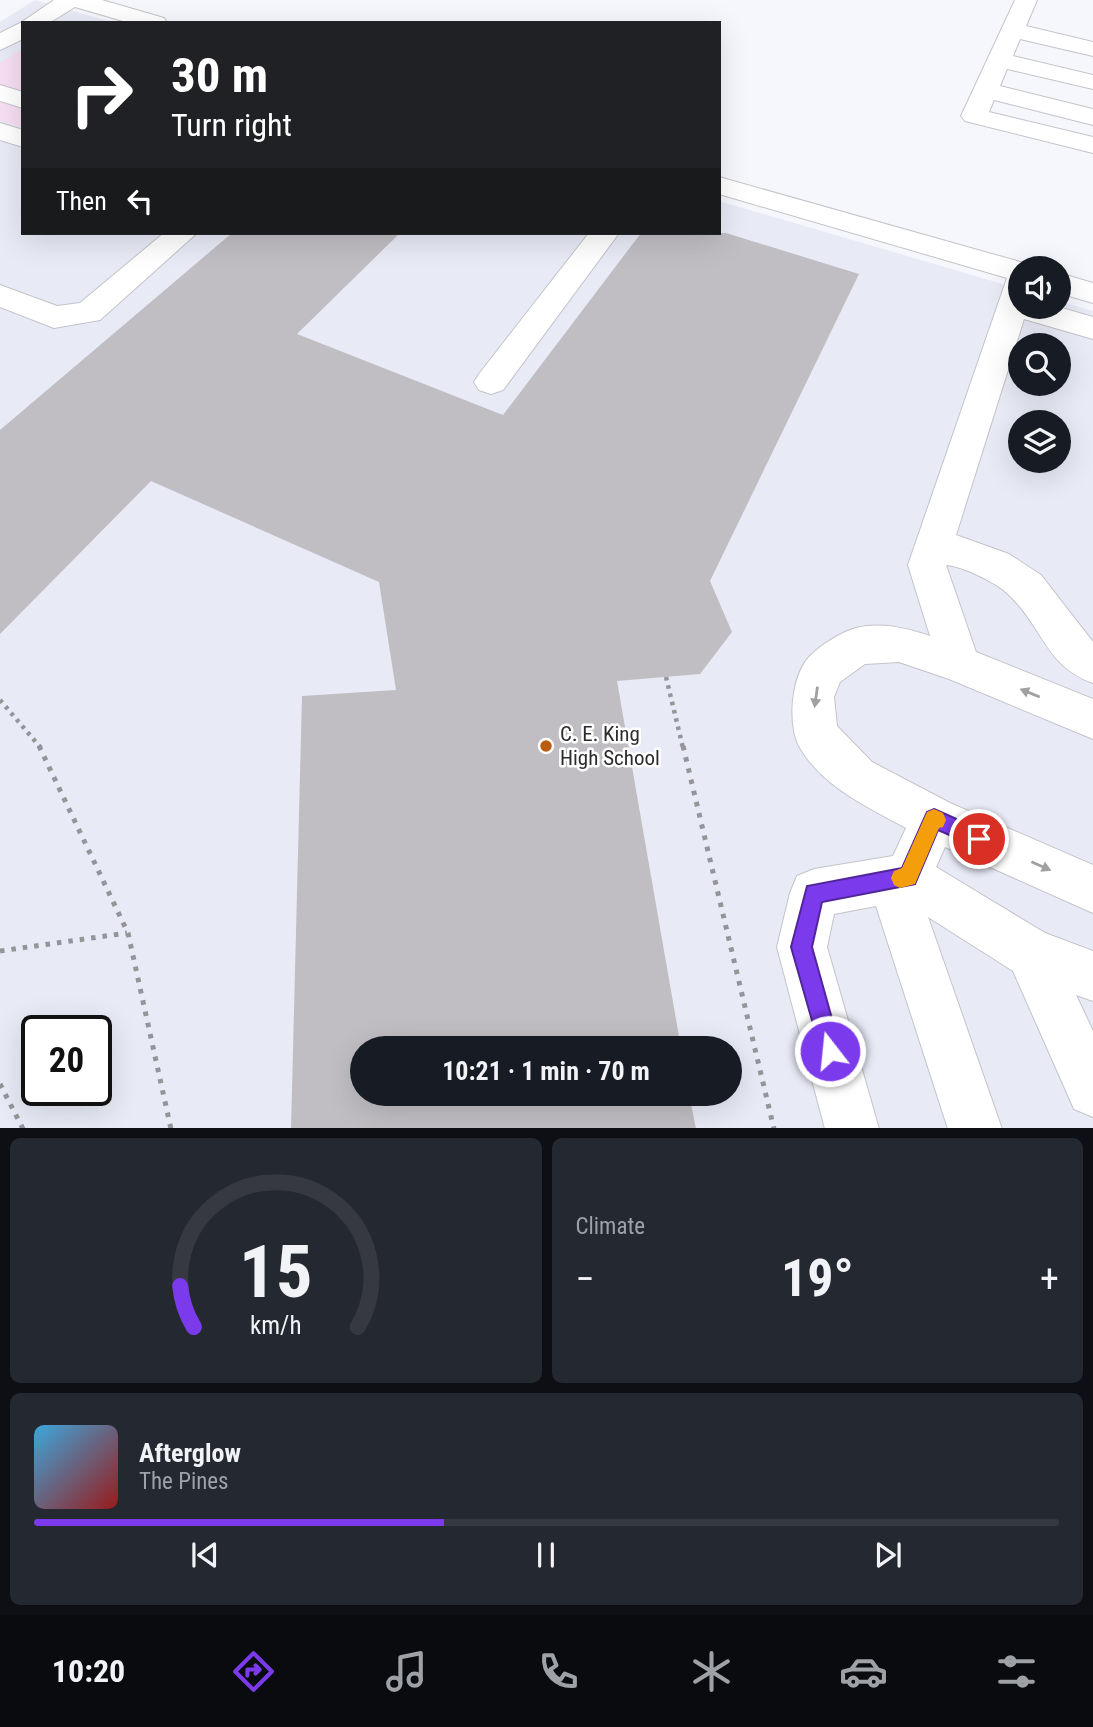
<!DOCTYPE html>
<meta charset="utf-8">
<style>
body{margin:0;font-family:"Roboto Condensed",sans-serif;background:#242831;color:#f1f3f6;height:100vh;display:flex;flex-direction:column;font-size:26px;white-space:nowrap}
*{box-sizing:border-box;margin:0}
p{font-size:23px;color:#9ea1a6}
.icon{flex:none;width:38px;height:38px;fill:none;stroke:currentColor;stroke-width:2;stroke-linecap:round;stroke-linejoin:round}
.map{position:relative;height:1128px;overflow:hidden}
.sheet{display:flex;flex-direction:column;gap:10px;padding:10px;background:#0d0f14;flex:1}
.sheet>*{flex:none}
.top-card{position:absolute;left:21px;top:21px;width:700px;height:214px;border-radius:0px;box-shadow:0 7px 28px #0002;background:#202124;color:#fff;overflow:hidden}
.tools{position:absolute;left:1008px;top:256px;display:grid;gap:14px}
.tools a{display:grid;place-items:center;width:63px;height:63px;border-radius:50%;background:#171b24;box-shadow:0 7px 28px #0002;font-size:35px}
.speed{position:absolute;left:21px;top:1015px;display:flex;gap:14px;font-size:35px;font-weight:700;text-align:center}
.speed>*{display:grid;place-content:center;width:91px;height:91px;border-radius:50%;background:#171b24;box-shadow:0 7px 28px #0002;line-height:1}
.speed .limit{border:4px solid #111;border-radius:10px;background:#fff;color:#111}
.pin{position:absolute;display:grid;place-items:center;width:60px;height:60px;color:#fff;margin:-30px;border:4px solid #fff;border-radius:50%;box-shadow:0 2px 7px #0007}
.me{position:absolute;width:77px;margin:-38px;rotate:344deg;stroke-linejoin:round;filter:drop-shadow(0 0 5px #0008)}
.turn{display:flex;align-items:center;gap:24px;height:147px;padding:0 35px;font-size:32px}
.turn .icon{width:91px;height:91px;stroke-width:2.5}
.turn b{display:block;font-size:49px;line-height:60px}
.then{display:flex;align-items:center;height:66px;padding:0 35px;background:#0003;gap:14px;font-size:26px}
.big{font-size:52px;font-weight:700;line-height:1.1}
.sheet .card{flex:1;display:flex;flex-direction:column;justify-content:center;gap:10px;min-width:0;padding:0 24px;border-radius:10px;background:#242831}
.sheet .dial{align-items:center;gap:0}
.dial svg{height:182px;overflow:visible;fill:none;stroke:#363941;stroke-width:7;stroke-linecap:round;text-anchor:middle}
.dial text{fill:#f1f3f6;stroke:none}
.song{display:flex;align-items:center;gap:21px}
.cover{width:84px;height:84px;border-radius:10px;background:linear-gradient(135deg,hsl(200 70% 55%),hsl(0 70% 35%))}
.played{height:7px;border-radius:4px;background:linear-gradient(90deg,#7c3aed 40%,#363941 40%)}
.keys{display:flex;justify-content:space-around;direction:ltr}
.heat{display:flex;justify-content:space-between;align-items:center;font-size:38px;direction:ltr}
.sheet .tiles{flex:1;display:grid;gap:10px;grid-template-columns:1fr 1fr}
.card:last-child{grid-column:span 2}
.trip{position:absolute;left:350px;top:1036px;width:392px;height:70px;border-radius:35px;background:#171b24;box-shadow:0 7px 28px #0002;font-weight:700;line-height:70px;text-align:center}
.tab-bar{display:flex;height:112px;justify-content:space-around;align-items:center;background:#090b0e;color:#9ea1a6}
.tab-bar .icon{width:49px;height:49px}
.tab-bar .selected{color:#7c3aed}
.tab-bar b{font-size:32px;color:#f1f3f6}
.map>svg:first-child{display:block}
.built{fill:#e8eaf6;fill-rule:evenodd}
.green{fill:#f7def3}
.building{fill:#c0bec3}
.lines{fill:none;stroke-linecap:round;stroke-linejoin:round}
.minor-casing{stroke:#c3c4c9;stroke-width:2}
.path-far1{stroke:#959599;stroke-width:4.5;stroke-dasharray:3.5 5;stroke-linecap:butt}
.path{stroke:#959599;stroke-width:5;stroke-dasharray:4.5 7;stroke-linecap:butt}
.minor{fill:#fff;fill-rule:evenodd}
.oneway{fill:#a0a0a1}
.route{fill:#7c3aed;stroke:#51269a;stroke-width:2}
.slow{fill:#f59e0b}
.poi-dot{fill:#bb5d10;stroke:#fff;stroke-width:2.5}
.labels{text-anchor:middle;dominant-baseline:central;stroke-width:5;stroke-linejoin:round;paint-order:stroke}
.poi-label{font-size:21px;fill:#2c2c2e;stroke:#fff;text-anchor:start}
</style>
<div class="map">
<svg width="1093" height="1129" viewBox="0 0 1093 1129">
<rect width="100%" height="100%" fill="#f6f7fc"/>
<path class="built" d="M35,0L115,23H23V233H719V201L1020,289V306H1059V301L1093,311V1128L0,1129V22ZM1020,345H1059V383H1020ZM1020,422H1059V460H1020ZM37,1031H96V1090H37ZM362,1048H730V1094H362Z"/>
<path class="green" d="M23,49V128L0,120V63Z"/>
<path class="building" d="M232,233H400L297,334L503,415L641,233H726L859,274L710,581L732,632L700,674L617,681L681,1048H362V1094H689L696,1129H291L302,696L396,690L379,582L151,481L0,634V430Z"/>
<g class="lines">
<g class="minor-casing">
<path id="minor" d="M54,0H102L164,18L167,23H130L75,7L49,23H23V39L0,50V33L22,22Z
M1015,0H1037L1026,26L1093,42V56L1020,39L1013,56L1093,75V89L1007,69L1000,86L1093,109V125L994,100L989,112L1093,137V153L965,121L961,116Z
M0,85L23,92V108L0,101Z
M0,123L23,130V147L0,140Z
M719,177L1031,265L1032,268H1020V306H1055L1093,317V339L1024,319L956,535L1009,554L1041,575L1093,642V683C1047,667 1043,629 1012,598C1001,586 986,579 971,572C963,569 953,565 946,565L976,652L1093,699V739L949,679L899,662L865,664L840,682L834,697L837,726L872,762L950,803L1093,865V913L945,847L936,867L1045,933L1093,951V1001L1076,995L1093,1031V1117L1074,1109L1013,971L928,917L1002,1129H948L876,906L834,914L827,947L879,1129H825L777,947L790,893L797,876L814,869L893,856L906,828C868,807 823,787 800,748C787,726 791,675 810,656C821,645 841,632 856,628C881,622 906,628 930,636L908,565L1007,278L719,194Z
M164,233H197L100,320L54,328L0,307V285L57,306L80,303Z
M589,233H619L503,390L491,394L479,390L474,382L479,374Z
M1059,273L1093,283V303L1059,293Z"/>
</g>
<path class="path-far1" d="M666,677L683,748
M0,700L41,748"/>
<path class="path" d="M39,746L128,933L171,1129
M683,746L774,1129
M0,951L127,933
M0,1084L23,1129"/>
<use href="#minor" class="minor"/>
</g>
<defs><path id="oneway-solid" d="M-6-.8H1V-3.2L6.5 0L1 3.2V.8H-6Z" transform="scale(1.75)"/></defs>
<g class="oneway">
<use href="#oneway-solid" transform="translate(1030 693) rotate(-158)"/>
<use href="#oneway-solid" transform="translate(816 697) rotate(98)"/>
<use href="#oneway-solid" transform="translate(1041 866) rotate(24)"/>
</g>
<path class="route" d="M934,809L986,832L989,839L986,846L979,848L938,830L915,884L822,902L812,947L841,1051L838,1059L830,1062L823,1059L791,947L807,886L902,868L927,812Z"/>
<path class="slow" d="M934,809L943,813L946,820L943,827L939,828L915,884L900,888L894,885L891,878L894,871L902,868L927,812Z"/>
<circle class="poi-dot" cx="546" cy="746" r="7"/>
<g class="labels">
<g class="poi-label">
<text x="560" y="734">C. E. King<tspan x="560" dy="24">High School</tspan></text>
</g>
</g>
</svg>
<div class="tools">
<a><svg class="icon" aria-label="sound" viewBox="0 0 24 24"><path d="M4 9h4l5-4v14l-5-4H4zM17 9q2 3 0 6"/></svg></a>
<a><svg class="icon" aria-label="search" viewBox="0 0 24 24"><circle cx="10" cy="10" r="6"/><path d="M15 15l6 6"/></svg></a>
<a><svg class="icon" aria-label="layers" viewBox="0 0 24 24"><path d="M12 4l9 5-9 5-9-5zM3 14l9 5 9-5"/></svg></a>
</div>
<div class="speed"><div class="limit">20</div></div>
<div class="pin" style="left:979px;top:839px;background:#d93025"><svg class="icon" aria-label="arrive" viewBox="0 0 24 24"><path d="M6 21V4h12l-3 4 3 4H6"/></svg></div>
<svg class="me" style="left:830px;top:1051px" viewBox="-20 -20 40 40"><circle r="17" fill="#7c3aed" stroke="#fff" stroke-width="3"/><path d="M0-11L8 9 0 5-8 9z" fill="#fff"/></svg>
<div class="trip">10:21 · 1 min · 70 m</div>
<div class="top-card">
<div class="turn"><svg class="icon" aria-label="right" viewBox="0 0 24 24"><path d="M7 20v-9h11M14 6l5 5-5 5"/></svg><div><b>30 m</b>Turn right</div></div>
<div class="then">Then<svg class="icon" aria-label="left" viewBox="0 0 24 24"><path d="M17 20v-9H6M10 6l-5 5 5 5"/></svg></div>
</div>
</div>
<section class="sheet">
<div class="tiles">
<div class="card dial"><svg viewBox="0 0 100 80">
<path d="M14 69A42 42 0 1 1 86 69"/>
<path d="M14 69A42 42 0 0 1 8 51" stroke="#7c3aed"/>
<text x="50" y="56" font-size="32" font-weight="700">15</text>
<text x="50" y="72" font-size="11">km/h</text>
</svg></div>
<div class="card"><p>Climate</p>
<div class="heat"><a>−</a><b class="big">19°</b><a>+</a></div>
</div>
<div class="card">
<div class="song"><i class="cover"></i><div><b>Afterglow</b><p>The Pines</p></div></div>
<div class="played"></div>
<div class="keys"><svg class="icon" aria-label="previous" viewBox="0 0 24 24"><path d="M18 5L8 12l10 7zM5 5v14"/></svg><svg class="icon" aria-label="pause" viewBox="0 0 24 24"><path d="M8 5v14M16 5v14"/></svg><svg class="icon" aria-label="next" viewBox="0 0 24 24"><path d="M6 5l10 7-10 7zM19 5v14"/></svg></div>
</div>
</div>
</section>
<nav class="tab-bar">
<b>10:20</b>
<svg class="icon selected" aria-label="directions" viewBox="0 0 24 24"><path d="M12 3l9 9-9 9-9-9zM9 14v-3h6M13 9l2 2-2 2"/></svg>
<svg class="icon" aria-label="music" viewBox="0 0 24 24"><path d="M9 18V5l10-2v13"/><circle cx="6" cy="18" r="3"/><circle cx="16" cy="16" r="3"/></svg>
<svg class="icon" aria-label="phone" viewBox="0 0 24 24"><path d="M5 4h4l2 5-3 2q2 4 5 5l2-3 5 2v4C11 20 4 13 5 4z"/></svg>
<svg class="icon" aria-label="climate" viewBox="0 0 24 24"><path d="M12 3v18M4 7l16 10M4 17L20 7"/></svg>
<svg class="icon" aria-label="car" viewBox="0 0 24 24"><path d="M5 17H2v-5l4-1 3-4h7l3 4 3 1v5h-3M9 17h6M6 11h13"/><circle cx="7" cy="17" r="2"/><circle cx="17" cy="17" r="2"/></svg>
<svg class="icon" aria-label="filters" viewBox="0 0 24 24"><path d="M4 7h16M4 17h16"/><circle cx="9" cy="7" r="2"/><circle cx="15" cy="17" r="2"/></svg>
</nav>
